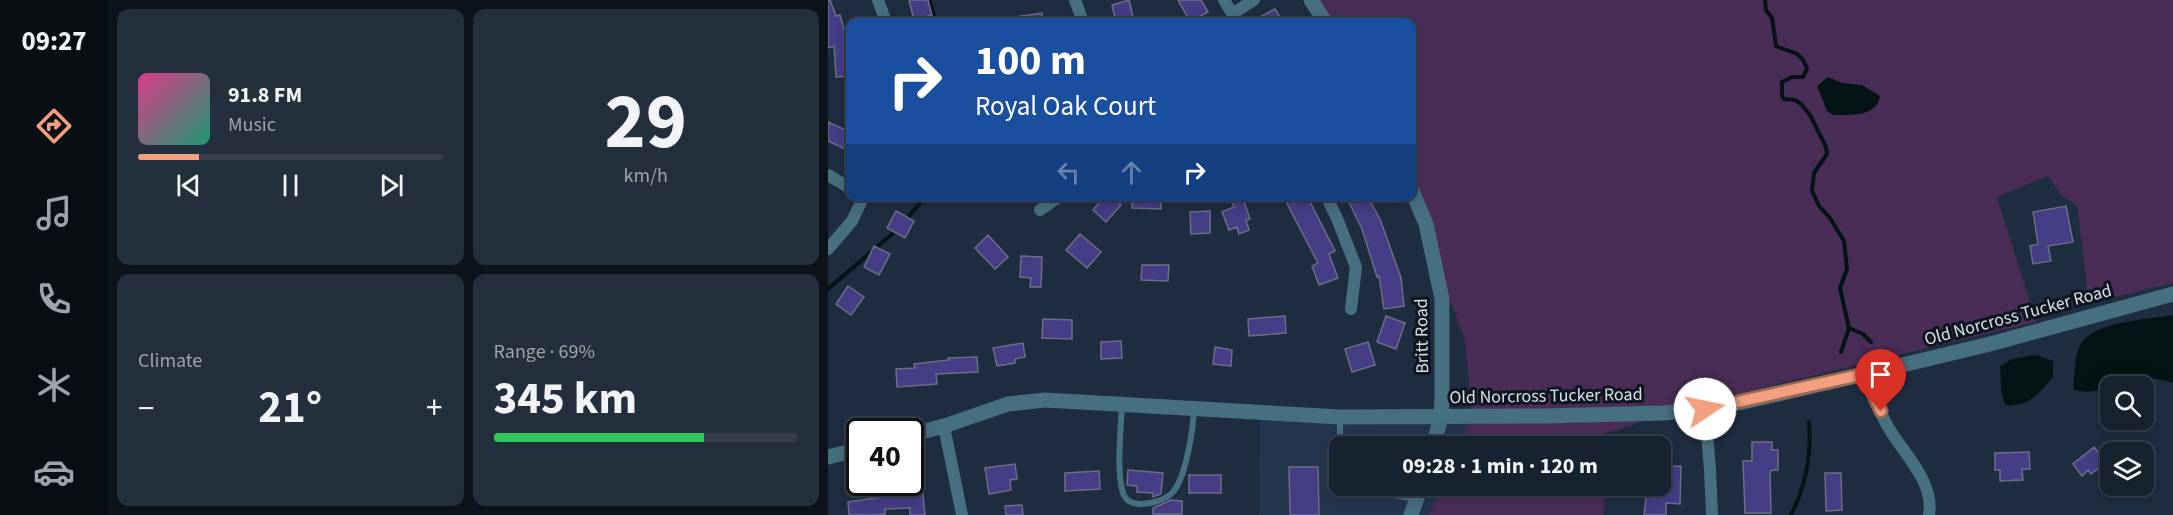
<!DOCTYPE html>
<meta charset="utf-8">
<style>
body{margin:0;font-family:"Source Sans 3",sans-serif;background:#232f3c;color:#f1f3f6;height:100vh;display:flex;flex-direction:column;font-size:22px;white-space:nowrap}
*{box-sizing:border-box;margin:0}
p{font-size:20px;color:#9ea4ab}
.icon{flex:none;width:33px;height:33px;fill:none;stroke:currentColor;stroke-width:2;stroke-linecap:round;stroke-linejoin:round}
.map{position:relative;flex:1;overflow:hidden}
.sheet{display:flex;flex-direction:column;gap:9px;padding:9px;background:#0c131a;width:720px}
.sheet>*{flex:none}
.guide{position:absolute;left:18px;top:18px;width:570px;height:183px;border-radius:12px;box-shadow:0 3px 15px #0003,0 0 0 2px #353f4c;background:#1a4fa0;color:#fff;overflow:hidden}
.fabs{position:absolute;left:1272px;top:376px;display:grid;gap:12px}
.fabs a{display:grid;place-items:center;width:54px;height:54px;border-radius:12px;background:#162230;box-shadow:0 3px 15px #0003,0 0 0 2px #353f4c;font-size:30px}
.speed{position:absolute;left:18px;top:418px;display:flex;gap:12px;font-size:30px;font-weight:700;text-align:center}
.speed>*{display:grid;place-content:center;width:78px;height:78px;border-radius:50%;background:#162230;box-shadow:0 3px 15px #0003,0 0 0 2px #353f4c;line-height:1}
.speed .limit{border:3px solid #111;border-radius:9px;background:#fff;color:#111}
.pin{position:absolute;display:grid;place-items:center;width:51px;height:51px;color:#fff;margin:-62px -26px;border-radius:50% 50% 50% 0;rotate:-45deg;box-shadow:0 0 6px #0007}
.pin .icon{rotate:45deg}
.me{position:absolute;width:66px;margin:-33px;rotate:79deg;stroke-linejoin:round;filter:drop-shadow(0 0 4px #0008)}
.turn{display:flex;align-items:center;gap:21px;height:126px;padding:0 30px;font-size:27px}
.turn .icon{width:78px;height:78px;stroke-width:2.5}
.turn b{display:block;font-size:42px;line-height:51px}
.lanes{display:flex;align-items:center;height:57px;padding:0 30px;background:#0003;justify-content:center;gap:30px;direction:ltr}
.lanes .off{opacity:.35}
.big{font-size:45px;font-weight:700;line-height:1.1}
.sheet .tile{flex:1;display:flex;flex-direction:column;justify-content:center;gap:9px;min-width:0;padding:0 21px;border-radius:12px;background:#232f3c}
.sheet .dial{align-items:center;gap:0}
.dial b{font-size:78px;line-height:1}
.song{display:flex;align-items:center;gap:18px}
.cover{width:72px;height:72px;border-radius:9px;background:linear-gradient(135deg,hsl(330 70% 55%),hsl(160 70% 35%))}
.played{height:6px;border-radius:3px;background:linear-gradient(90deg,#f2a07f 20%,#353f4c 20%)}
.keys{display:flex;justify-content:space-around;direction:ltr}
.heat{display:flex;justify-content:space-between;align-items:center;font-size:33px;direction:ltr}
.charge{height:9px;border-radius:4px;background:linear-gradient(90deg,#34c759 69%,#353f4c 0)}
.sheet .tiles{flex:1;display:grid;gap:9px;grid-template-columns:repeat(2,1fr)}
.trip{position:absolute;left:501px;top:436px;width:342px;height:60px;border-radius:12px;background:#162230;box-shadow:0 3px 15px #0003,0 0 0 2px #353f4c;font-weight:700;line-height:60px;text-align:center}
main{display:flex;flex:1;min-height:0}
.dock{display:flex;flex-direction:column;width:108px;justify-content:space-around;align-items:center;background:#090e13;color:#9ea4ab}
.dock .icon{width:42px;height:42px}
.dock .on{color:#f2a07f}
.dock b{font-size:27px;color:#f1f3f6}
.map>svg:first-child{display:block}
.built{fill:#24354e}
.green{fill:#492d57}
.water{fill:#041415}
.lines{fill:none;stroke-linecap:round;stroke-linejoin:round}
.stream{stroke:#041415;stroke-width:4}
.building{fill:#453d86;stroke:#6d6d87;stroke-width:1.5}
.service{stroke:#466f80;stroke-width:6}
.minor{stroke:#466f80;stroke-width:12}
.tertiary{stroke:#466f80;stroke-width:15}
.route-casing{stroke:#9d6853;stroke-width:15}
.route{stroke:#f2a07f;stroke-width:10}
.labels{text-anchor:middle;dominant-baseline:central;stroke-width:6;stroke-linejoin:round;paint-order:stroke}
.street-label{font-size:18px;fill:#d7e0ed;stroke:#0e151d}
</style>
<main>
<nav class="dock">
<b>09:27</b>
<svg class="icon on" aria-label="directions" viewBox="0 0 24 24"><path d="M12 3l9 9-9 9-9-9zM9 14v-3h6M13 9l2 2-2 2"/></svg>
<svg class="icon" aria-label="music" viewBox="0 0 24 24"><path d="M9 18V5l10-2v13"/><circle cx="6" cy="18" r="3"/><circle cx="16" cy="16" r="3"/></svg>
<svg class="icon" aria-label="phone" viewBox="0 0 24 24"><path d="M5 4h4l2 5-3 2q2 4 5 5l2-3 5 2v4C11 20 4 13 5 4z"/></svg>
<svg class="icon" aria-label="climate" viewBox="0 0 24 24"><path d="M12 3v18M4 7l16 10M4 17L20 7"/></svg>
<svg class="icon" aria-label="car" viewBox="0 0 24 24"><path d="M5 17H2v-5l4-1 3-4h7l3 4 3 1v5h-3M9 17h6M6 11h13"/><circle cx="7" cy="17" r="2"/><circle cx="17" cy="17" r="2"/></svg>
</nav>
<section class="sheet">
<div class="tiles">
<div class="tile">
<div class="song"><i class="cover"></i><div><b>91.8 FM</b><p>Music</p></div></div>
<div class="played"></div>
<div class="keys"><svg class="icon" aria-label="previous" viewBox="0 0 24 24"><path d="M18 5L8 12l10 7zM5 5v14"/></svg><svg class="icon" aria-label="pause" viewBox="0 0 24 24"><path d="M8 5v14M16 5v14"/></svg><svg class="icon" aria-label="next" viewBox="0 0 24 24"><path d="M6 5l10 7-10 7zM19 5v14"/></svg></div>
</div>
<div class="tile dial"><b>29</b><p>km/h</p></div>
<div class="tile"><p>Climate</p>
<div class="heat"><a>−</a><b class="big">21°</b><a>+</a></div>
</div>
<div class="tile"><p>Range · 69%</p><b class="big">345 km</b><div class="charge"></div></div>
</div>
</section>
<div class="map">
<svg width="1345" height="515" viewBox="0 0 1345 515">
<rect width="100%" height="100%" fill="#1e2d40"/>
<path class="built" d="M644,416L631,447H512V486H614L601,515H431L432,417Z"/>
<path class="green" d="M485,0H1345V283L1261,303L1249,205L1234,196L1220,176L1169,197L1208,322L884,400L775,434L776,447H631L644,416L637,341L584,196V22H501Z
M614,486H778L775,515H601Z"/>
<path class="water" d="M1000,77L1014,83L1034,85L1052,96C1049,117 1022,115 1005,115L999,111L989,86Z
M1345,315V383C1333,380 1319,376 1307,380C1288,384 1266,396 1246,390C1245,383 1246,375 1247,367C1248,356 1250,344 1259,337C1277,321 1322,319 1345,315Z
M1208,355L1225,361V377C1212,393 1199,408 1177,405L1173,389L1172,366L1184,359Z"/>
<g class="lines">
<path class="stream" d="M101,0L108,22
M937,0L938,10L944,18L948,46C964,54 972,49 979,69L975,77H964L954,82V96L956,99L967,100L973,104L982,115L998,147L999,154L986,173L984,191L991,206L1002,218L1016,241L1019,269L1012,288L1021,328L1013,352
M77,221L98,196
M0,289L70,229
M1021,328L1035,334L1043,342
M963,515C978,485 984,455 981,422"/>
</g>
<path class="building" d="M0,0H2L8,16L12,15L22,50V76L8,77L6,46L0,48Z
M81,0H100L104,15L86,20Z
M301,0L306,21L288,22L284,5Z
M350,0H373L380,12L362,22Z
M447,9L455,22H423Z
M214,13L215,22H187L186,17Z
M0,122L22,132V143L19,150L0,141Z
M277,196H284L293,205L278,222L265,210Z
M304,196H333V209L304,208Z
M402,196H414L422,219L418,220L421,230L411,234L409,227L401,230L394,212L406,207Z
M455,196H479L507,251L501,254L510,278L491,285L484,266L490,263Z
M518,196H539L552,219L573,278L576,306L556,309L551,276L549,277L534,229Z
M1238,206L1245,242L1220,246L1223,261L1205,264L1202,246L1210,244L1205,212Z
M68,211L86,221L77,238L59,228Z
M382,211V233L363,234L362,212Z
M252,234L273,252L259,268L238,250Z
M160,235L180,257L167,269L147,248Z
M46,246L62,254L51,275L36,267Z
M193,256L214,257L213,287H202L203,278L192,277Z
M314,265H341L340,281L313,280Z
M20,286L36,297L23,315L8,304Z
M457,316L458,333L421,336L420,319Z
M558,316L577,323L568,349L549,342Z
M215,319L244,320V339L214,338Z
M293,341L294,358L273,359V342Z
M540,342L547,365L524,372L517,349Z
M195,343L197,357L187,359V363L169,366L165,348Z
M387,347L404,350L403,366L385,364Z
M149,357L150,372L108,374L109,384L69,387L68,369L87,368L86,364L121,360L120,358Z
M924,442H944V450H950V470H944L942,473L943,513H917L915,461H924Z
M1266,447L1278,462L1263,474L1260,470L1254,476L1245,464Z
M1201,452L1202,469H1194L1195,480L1172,481V470H1167V453Z
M187,464L189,479L182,480L183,490L161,494L157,468Z
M853,466L852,504L838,503V515H816L818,497L826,498V490H832V467Z
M461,467H490L491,515H462Z
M300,470L335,473L333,494L325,497V493L309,492V486L299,485Z
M271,471L272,489L237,491V473Z
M997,473H1013L1014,510L998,511Z
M361,475H393V493H361Z
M88,489V494H95L97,515H82V508L57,509V514L51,515H21L20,502L69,495V491Z
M343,500L354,501V514H325V508Z
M194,505L195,515H178L177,506Z"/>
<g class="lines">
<path class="service" d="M294,405C293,429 288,471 295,493C298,502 305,504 314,504C323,504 337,500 344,493C358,479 365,429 366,409
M512,418V447
M543,491L588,499"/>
<path class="minor" d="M50,0L58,22
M247,0L255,22
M396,0L409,22
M404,14L426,0
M0,175L22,188
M498,196L508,216L528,267L523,309
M212,210L232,196
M0,249L24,221L36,196
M1041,373C1045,392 1050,410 1060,427C1075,453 1107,482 1101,515
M877,409L882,470L884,515
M116,426L134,515"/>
<path class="tertiary" d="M483,0L497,22
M584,191L598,224L614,299V398L613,417L605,447
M82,435L116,426L180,404L217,400L512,417L716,416L836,413L877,409L915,402L1041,373L1162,344L1345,294
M0,457L32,449
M583,515L593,486"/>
</g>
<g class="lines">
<g class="route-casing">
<path id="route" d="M877,409L1041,373L1046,396L1053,411"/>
</g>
<use href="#route" class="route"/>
</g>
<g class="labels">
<g class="street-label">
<text transform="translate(1190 315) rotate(-15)">Old Norcross Tucker Road</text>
<text transform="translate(594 336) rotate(-91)">Britt Road</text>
<text transform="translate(718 396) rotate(-1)">Old Norcross Tucker Road</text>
</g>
</g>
</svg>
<div class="fabs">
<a><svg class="icon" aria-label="search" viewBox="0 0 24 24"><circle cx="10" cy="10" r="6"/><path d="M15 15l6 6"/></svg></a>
<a><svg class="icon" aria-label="layers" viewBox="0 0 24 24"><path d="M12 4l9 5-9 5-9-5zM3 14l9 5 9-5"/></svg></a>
</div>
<div class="speed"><div class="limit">40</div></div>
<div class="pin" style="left:1053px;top:411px;background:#d93025"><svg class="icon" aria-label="arrive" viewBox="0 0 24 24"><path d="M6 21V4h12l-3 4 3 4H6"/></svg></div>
<svg class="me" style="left:877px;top:409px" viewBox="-20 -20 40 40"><circle r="19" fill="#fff"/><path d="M0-13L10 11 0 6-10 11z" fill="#f2a07f"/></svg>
<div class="trip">09:28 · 1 min · 120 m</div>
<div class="guide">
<div class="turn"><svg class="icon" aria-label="right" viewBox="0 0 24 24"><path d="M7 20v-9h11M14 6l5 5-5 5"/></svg><div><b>100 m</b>Royal Oak Court</div></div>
<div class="lanes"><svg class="icon off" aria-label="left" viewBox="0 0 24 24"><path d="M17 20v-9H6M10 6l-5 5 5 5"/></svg><svg class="icon off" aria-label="ahead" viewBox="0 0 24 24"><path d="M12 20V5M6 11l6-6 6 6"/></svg><svg class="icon" aria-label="right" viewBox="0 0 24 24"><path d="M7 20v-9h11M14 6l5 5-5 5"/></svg></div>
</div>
</div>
</main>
